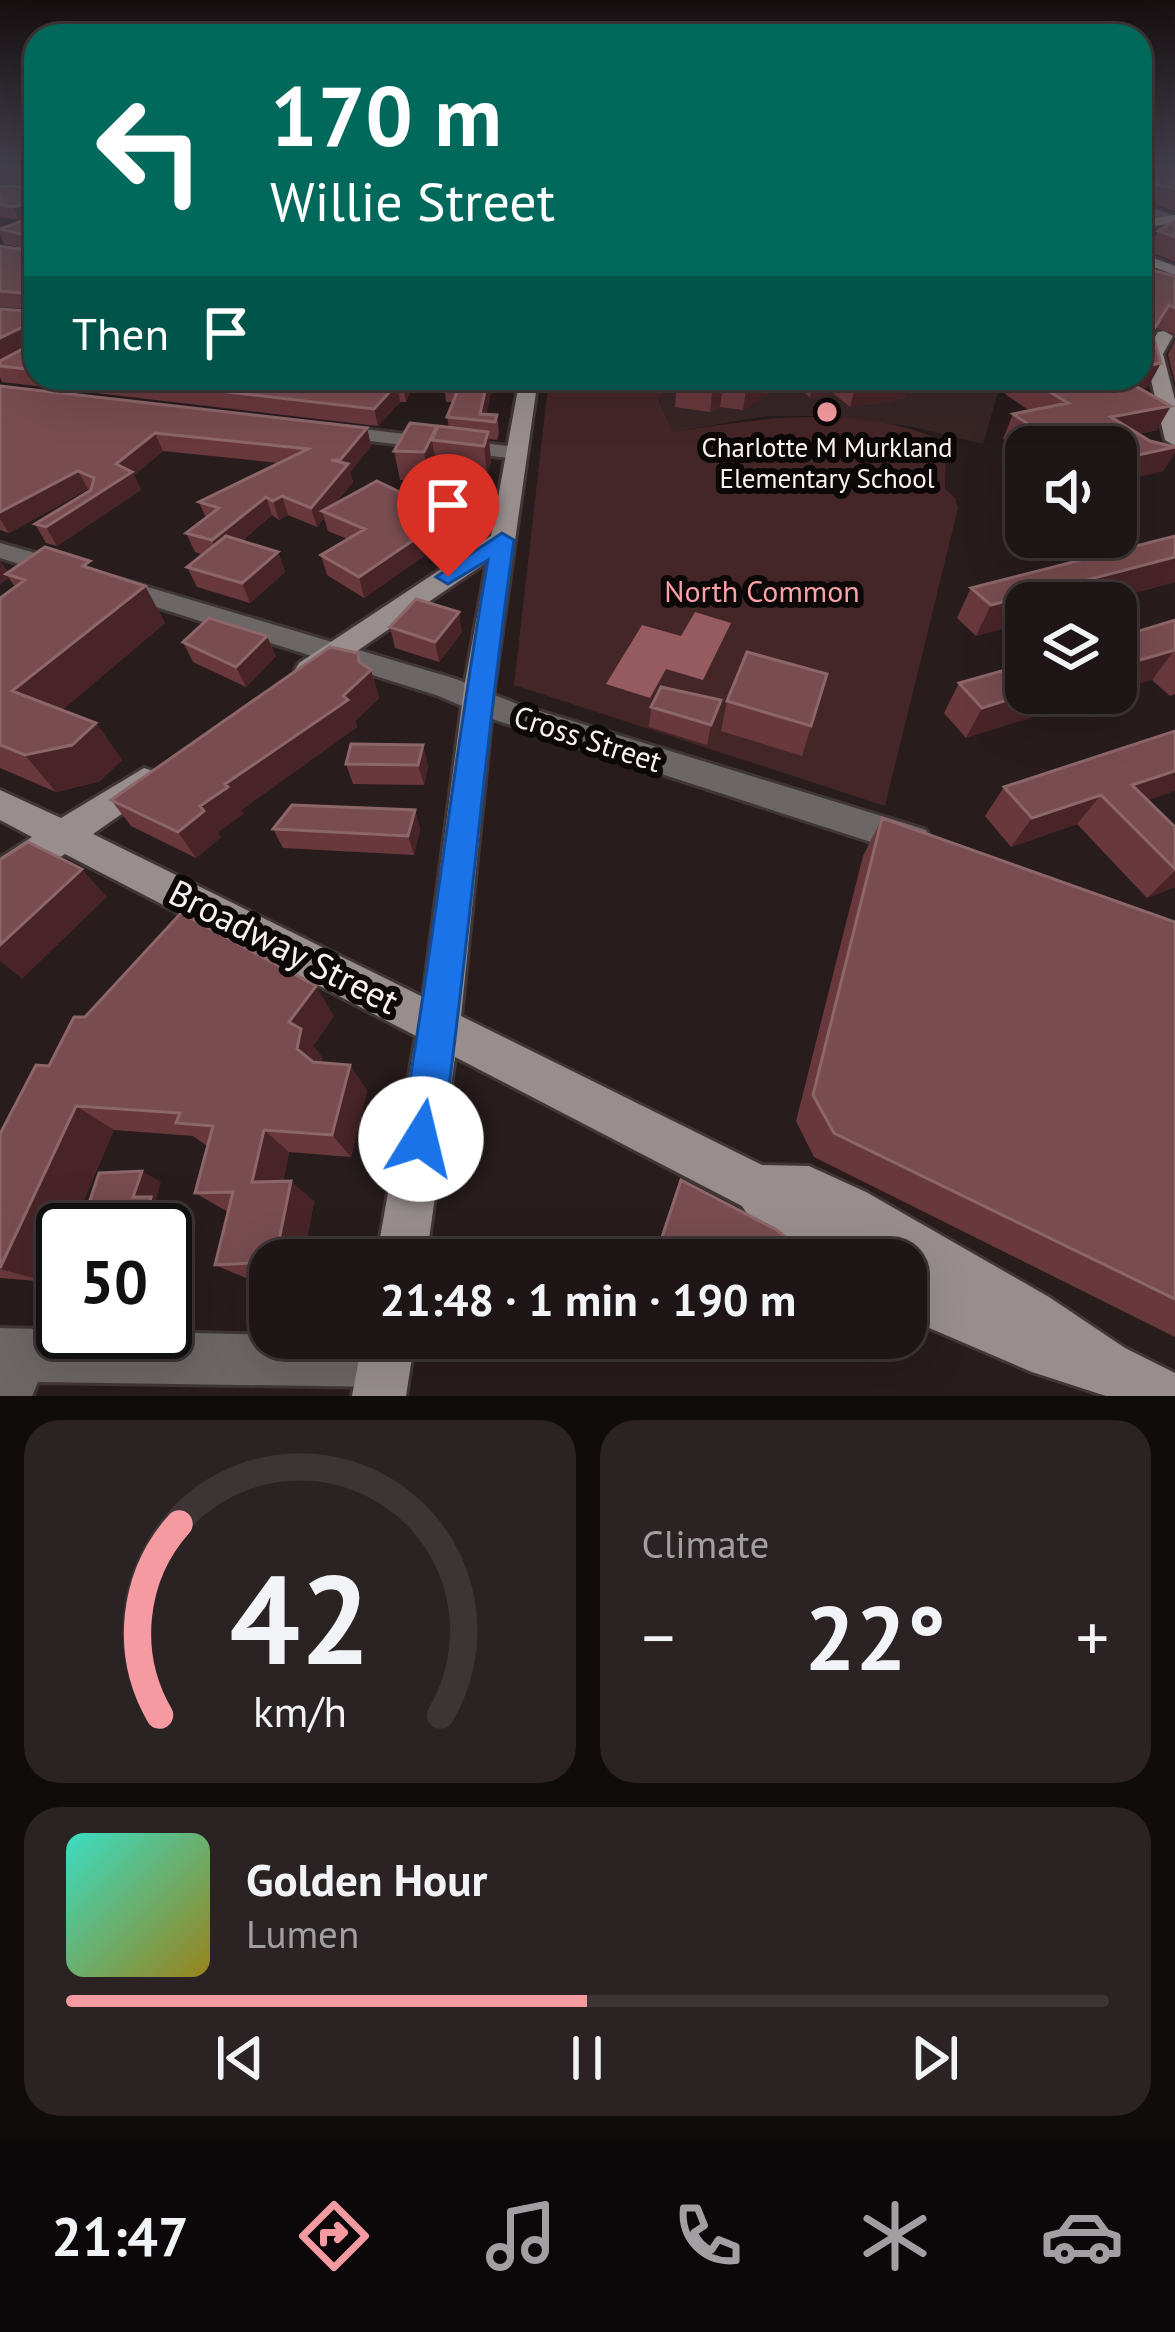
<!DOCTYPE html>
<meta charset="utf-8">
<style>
body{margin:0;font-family:"PT Sans",sans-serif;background:#2b2223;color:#f1f3f6;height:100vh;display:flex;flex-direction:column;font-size:45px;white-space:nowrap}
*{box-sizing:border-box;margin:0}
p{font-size:39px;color:#a19fa1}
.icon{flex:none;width:66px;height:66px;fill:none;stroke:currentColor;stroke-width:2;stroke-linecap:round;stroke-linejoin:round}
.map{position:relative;height:1396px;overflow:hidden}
.drawer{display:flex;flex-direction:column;gap:24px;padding:24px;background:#100c0c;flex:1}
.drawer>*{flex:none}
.hud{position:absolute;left:24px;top:24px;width:1128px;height:366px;border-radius:36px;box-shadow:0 12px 48px #0002,0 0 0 3px #3c3435;background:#00695c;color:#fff;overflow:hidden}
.tools{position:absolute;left:1005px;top:426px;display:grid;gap:24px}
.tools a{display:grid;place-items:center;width:132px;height:132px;border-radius:24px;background:#1e1516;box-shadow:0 12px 48px #0002,0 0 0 3px #3c3435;font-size:60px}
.speed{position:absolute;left:36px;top:1203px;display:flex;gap:24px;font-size:60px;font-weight:700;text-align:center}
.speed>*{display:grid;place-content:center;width:156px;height:156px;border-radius:50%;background:#1e1516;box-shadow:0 12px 48px #0002,0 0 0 3px #3c3435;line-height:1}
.speed .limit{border:6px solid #111;border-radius:18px;background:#fff;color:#111}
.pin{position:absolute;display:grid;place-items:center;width:102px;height:102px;color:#fff;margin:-123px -51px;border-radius:50% 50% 50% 0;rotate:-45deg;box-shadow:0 0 12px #0007}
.pin .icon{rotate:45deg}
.me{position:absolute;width:132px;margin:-66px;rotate:9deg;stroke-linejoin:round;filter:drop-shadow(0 0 9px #0008)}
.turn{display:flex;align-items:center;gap:42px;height:252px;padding:0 48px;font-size:54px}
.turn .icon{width:156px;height:156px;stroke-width:2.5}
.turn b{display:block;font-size:84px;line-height:102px}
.then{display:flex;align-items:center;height:114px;padding:0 48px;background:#0003;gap:24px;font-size:45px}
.big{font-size:90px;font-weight:800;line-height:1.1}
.drawer .widget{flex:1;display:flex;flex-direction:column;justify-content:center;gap:18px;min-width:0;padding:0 42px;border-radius:36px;background:#2b2223}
.drawer .dial{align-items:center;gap:0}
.dial svg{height:312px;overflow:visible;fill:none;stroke:#3c3435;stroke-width:7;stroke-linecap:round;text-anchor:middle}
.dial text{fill:#f1f3f6;stroke:none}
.song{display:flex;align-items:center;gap:36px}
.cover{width:144px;height:144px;border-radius:18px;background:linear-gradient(135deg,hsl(170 70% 55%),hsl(50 70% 35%))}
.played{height:12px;border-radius:6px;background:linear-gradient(90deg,#f49aa0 50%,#3c3435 50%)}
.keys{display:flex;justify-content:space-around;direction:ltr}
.heat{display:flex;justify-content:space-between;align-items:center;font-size:66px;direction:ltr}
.drawer .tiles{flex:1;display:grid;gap:24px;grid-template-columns:1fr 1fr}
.widget:last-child{grid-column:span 2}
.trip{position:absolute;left:249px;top:1239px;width:678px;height:120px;border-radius:36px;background:#1e1516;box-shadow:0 12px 48px #0002,0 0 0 3px #3c3435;font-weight:800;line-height:120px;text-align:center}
.tabs{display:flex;height:192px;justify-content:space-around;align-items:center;background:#0c0809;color:#a19fa1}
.tabs .icon{width:84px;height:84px}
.tabs .on{color:#f49aa0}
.tabs b{font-size:54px;color:#f1f3f6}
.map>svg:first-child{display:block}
.built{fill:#382627}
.green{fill:#452628}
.water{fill:#955b5f}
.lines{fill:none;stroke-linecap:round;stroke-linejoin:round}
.street-casing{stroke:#413636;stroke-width:6}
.secondary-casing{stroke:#413636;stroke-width:6}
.street{fill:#6c6666;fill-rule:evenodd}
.secondary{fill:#988e8e;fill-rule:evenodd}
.wall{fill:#68383d}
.shaded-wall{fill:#482428}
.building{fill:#784c50;stroke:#8c6669;stroke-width:3}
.route{fill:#1a73e8;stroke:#114b97;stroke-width:3}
.poi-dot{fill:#f49aa0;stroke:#0d0808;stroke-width:4.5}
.labels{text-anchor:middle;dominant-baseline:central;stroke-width:12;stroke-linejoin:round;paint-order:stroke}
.far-poi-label{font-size:27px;fill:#faf1f1;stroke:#0d0808}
.park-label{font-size:30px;fill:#fba2a8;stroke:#0d0808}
.street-label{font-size:30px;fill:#faf1f1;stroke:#0d0808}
.near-street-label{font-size:36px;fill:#faf1f1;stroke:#0d0808}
</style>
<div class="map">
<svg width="1175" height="1396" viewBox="0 0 1175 1396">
<rect width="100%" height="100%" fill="#281c1d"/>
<path class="built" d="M687,378H1002L983,444L909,426L827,416H766L673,432L658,397Z"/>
<path class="green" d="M549,378H687L658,398L673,432C766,417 859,404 946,442L945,489L955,498L958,508L885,806L514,685Z"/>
<path class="water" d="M695,612L731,623L703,680L666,669L650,698L606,684L642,625L681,636Z"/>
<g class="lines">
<g class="street-casing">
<path id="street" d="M1140,204L1175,216V224L1140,212Z
M328,425L516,447L527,453L516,459L321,435L318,431Z
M0,543L77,565L81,571L68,579L0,558Z
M114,577L456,679L517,704L914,826L926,830L932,841L926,852L914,856L495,720L436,695L105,591L101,585L105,579Z
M0,1328L397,1338L404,1341L412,1360L404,1379L385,1387L38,1382L32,1396H0Z"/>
</g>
<g class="secondary-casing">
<path id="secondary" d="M1175,215V223L1140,228V220Z
M1140,253L1175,266V275L1140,262Z
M1164,331L1173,336L1163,354L1175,400V446L1165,440L1145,354L1158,332Z
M520,378H538L495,682L461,1016L762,1165L809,1166L866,1192L1049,1297L1125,1348L1175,1373V1396H1106L1032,1372L906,1318V1260H889L860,1243L867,1260C791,1260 787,1273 742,1206L455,1057L426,1260H376L416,1036L65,854L0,894V858L32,837L0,820V790L61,818L144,768L156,772L160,781L156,790L93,834L423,997L465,682L487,562L319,677H299L295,670L299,663L491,536Z
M363,1338H415L406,1396H352Z"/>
</g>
<use href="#street" class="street"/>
<use href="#secondary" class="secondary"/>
</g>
<path class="wall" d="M0,166H36V378H415L406,402H400L378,426L2,382L0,377V361L30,345L28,311L31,309L0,307V246L32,250L4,244L0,235V229L33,217L19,220L0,217V186L33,187V184L0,182Z
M1140,166H1175V211L1144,201L1140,232Z
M1175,221V262L1148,251L1158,231Z
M1140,267L1175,276V334L1157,328L1153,334L1148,387L1140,389L1157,430L1138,434L1150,441L1175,445V452L1163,471L1116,482V447H1026V455L1003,439L1013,414L1030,411L1005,394L1011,378H1140Z
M1175,340V382L1168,355Z
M447,378H494L486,415H497L499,433L497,440L489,439L491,461L487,475L437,469L436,465L429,481L400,480L394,451L449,428L447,417L453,402H446L444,385Z
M680,378H911L905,398L850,407L834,394L810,398L800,388L771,392L743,410L720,407L710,412L675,407L677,380Z
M0,386L367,428L371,446L350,472L353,482L335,504L449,516L452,536L364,598L327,575L321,555L347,539L328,531L324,518L317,527L288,515L279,520L272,515L242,541L278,552L285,572L250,603L197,587L187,567L203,555L195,552L186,533L206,518L199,502L279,463L163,451L134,475L141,490L57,546L46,543L35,524L90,490L88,489L9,533L0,530Z
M1175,536V582L1097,603H1026V622L976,636L957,618L971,588Z
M0,561L8,573L95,570L145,586L165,623L62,710L96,723L122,760L100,781L56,792L0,768V598L15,587L9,578L0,584Z
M1175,620V694L1170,696L1152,680Z
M390,627L462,632L439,662L395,648Z
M183,642L276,656L246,687L193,662Z
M360,663L371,670L379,698L355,721L357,727L241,810L243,814L218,832L221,837L196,858L131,826L111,800Z
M1026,664L966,738L944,713L959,683Z
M827,674L802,756L721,731L727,701Z
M651,707L718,721L707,745L649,727Z
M346,764L428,765L424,785L353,784Z
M1004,787L1148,800L1175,827V887L1147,898L1077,824L1011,847L985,816Z
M415,810L420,829L414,855L283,848L273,829Z
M882,818L1175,922V1337L814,1157L796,1121L863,856Z
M334,1016L313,1046L322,1057L321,1063L350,1065L367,1091L351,1157L289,1152L283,1182L314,1201L303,1260H270V1277L246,1278L215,1265L228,1212L195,1193L207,1146L193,1136L114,1130L71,1230H63V1250L49,1282L0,1278V1134L49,1066Z
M681,1180L793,1244L831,1260H654Z
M785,1338H815L799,1346Z"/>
<path class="shaded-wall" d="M33,202L36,216L19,220L13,207Z
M1149,213L1140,232V214Z
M29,324L36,341L0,359V338Z
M1161,363L1148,387L1100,397L1109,378H1140V367Z
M406,378H415L406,402L403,384Z
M488,378H494L485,421L480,414Z
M755,378H802L800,388L771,392L743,410L747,383Z
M814,378H838L834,394L810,398Z
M868,378H911L905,398L850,407L857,380Z
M724,379L720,407L710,412L713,384Z
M397,384L400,402L378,426L374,409Z
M1171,406L1157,430L1098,442L1111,417Z
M437,426L432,440L436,465L429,481L424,452Z
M367,428L371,446L350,472L353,482L327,514L322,511L324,518L317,527L311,508L340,460Z
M488,432L491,461L487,475L484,446Z
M155,433L163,451L134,475L141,490L57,546L46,527L122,478L116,464Z
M1175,447V452L1163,471L1116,482V460Z
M78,471L88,489L9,533L0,519V512Z
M282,496L288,515L279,520L273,501Z
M266,497L272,515L220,559L212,540Z
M449,516L452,536L364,598L359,577Z
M278,552L285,572L250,603L242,583Z
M1175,557V582L1097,603H1026V622L976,636L991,605Z
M0,561L10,575L6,574L9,578L0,584Z
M145,586L165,623L41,728L12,691Z
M459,612L462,632L439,662L435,642Z
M267,636L276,656L246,687L236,667Z
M1175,649L1152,680L1116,691V667Z
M358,653L364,676L371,670L379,698L355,721L357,727L241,810L243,814L218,832L221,837L196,858L178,832L200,806L225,784L343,696Z
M1030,693H1110L966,738L982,708Z
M721,700L718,721L707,745L711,725Z
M96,723L122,760L100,781L56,792L25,755Z
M423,745L428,765L424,785L418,765Z
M1175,771V791L1117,811L1132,785Z
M1101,795L1077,824L1011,847L1032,818Z
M415,810L420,829L414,855L408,836Z
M82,869L107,897L22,979L0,961V945Z
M1175,871V887L1147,898Z
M316,986L334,1016L313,1046L322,1057L318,1076L297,1049L289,1022Z
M350,1065L367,1091L351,1157L332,1135Z
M76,1106L114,1130L71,1230H63V1250L49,1282L0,1269Z
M264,1130L289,1152L279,1202L252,1182Z
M142,1171L161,1182L156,1199L170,1207L164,1230H142L133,1197Z
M291,1181L314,1201L303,1260H275Z"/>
<path class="building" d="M0,166H36V370L0,366V361L30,345L29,324L0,338V309L28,311L33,307L32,294L0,291V246L32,251L33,237L0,229L33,217V202L13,207L0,204V186L33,187L31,172L0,170Z
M1140,166H1175V189L1150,182L1144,186V209L1149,213L1140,214Z
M1175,221V237L1158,231Z
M1140,267L1175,276V308L1169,305L1152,332L1161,363L1140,367Z
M108,378H406L403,384H397L374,409Z
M447,378H488L480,414L497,415L495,422L447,417L460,385H444Z
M680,378H755L747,383L724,379L713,384L677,380Z
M1027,378H1121L1171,406L1111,417L1150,441L1175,447L1116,460V447H1063L1013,414L1068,403Z
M0,386L367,428L340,460H331L348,464L311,508L282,496L273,501L266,497L212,540L186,533L219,508L199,502L308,449L155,433L116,464L132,472L46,527L35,524L91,490L94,478L78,471L0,512Z
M410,423L437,426L424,452L394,451Z
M438,426L488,432L484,446L432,440Z
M377,481L449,516L359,577L321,555L365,529L322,511Z
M226,536L278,552L242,583L187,567Z
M1175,536V557L991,605L971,588Z
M45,547L90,561L83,566L145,586L12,691L96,723L72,745L25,755L0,745V598L25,580L6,574Z
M416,599L459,612L435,642L390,627Z
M209,618L267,636L236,667L183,642Z
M1175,620V650L1116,667V638Z
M330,647L358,653L359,662L371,670L343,696L348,700L225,784L228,787L200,806L204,811L178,832L111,800Z
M747,652L827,674L811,726L727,701Z
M1026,664V693H1030L982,708L959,683Z
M661,687L721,700L711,725L651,707Z
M1175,731V771L1132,785L1175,827V869L1101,795L1032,818L1004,787Z
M351,744L423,745L418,765L346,764Z
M292,805L415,810L408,836L273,829Z
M882,818L1175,922V1299L834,1133L813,1095Z
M28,842L82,869L0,945V860Z
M181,913L316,986L289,1022L301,1029L297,1049L313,1062L350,1065L332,1135L264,1130L252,1182L291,1181L275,1260H270V1262L215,1265L233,1192L195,1193L213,1126L176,1123L180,1113L76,1106L0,1268V1134L36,1065L49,1066L74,1017H85Z
M142,1171L133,1197H151L142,1230H80L99,1173Z
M681,1180L777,1230L793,1244L832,1258L831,1260H671L657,1252Z"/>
<linearGradient id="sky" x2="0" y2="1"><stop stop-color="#160f10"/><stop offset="0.46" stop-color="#42404c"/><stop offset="1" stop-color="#42404c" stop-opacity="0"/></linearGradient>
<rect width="1175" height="362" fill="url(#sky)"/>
<path class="route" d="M502,533L514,540C485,739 470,940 442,1139L436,1154L421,1160L406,1154L400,1139C434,947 454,753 488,560L448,584L436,577Z"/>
<circle class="poi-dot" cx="827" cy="412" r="12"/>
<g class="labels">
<g class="far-poi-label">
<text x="827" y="447">Charlotte M Murkland<tspan x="827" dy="31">Elementary School</tspan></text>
</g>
<g class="park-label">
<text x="762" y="590">North Common</text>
</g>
<g class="street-label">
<text transform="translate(588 738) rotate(18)">Cross Street</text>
</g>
<g class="near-street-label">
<text transform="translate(284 946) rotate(27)">Broadway Street</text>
</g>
</g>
</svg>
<div class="tools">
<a><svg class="icon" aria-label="sound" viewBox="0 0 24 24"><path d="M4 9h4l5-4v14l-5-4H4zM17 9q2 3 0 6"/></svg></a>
<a><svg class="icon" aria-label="layers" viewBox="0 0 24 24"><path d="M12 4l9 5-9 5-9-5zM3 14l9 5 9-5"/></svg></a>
</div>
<div class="speed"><div class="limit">50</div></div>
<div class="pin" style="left:448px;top:577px;background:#d93025"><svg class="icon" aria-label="arrive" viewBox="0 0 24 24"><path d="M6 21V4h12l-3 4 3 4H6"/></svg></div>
<svg class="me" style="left:421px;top:1139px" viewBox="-20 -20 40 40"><circle r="19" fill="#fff"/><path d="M0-13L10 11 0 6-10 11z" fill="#1a73e8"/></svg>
<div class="trip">21:48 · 1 min · 190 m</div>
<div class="hud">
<div class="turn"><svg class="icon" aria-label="left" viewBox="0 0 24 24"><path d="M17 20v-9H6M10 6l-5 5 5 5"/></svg><div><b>170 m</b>Willie Street</div></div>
<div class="then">Then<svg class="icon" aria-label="arrive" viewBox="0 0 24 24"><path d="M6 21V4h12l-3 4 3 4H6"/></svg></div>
</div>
</div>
<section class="drawer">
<div class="tiles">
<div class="widget dial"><svg viewBox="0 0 100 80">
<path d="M14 69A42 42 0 1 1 86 69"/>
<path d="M14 69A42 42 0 0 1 19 20" stroke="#f49aa0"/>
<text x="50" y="56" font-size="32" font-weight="700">42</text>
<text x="50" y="72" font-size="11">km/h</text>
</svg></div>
<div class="widget"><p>Climate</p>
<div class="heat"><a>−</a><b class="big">22°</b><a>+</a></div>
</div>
<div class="widget">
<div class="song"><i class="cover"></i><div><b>Golden Hour</b><p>Lumen</p></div></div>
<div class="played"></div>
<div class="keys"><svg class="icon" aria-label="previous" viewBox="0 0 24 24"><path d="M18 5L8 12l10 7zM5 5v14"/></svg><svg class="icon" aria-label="pause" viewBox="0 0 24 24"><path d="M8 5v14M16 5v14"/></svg><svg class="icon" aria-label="next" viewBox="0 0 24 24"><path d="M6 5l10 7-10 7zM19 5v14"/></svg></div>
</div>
</div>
</section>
<nav class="tabs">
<b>21:47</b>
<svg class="icon on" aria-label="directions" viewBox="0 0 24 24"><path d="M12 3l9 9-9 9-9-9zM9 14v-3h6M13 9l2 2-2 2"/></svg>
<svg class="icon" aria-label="music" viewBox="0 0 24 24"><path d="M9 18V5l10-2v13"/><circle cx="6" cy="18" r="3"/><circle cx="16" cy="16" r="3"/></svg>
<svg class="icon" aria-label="phone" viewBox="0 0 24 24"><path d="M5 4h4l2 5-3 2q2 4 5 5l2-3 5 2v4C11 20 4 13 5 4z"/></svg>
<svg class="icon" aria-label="climate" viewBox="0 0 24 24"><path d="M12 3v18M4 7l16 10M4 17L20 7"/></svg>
<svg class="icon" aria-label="car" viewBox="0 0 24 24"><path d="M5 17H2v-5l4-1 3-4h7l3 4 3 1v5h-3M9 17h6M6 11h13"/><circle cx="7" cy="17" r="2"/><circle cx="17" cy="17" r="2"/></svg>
</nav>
